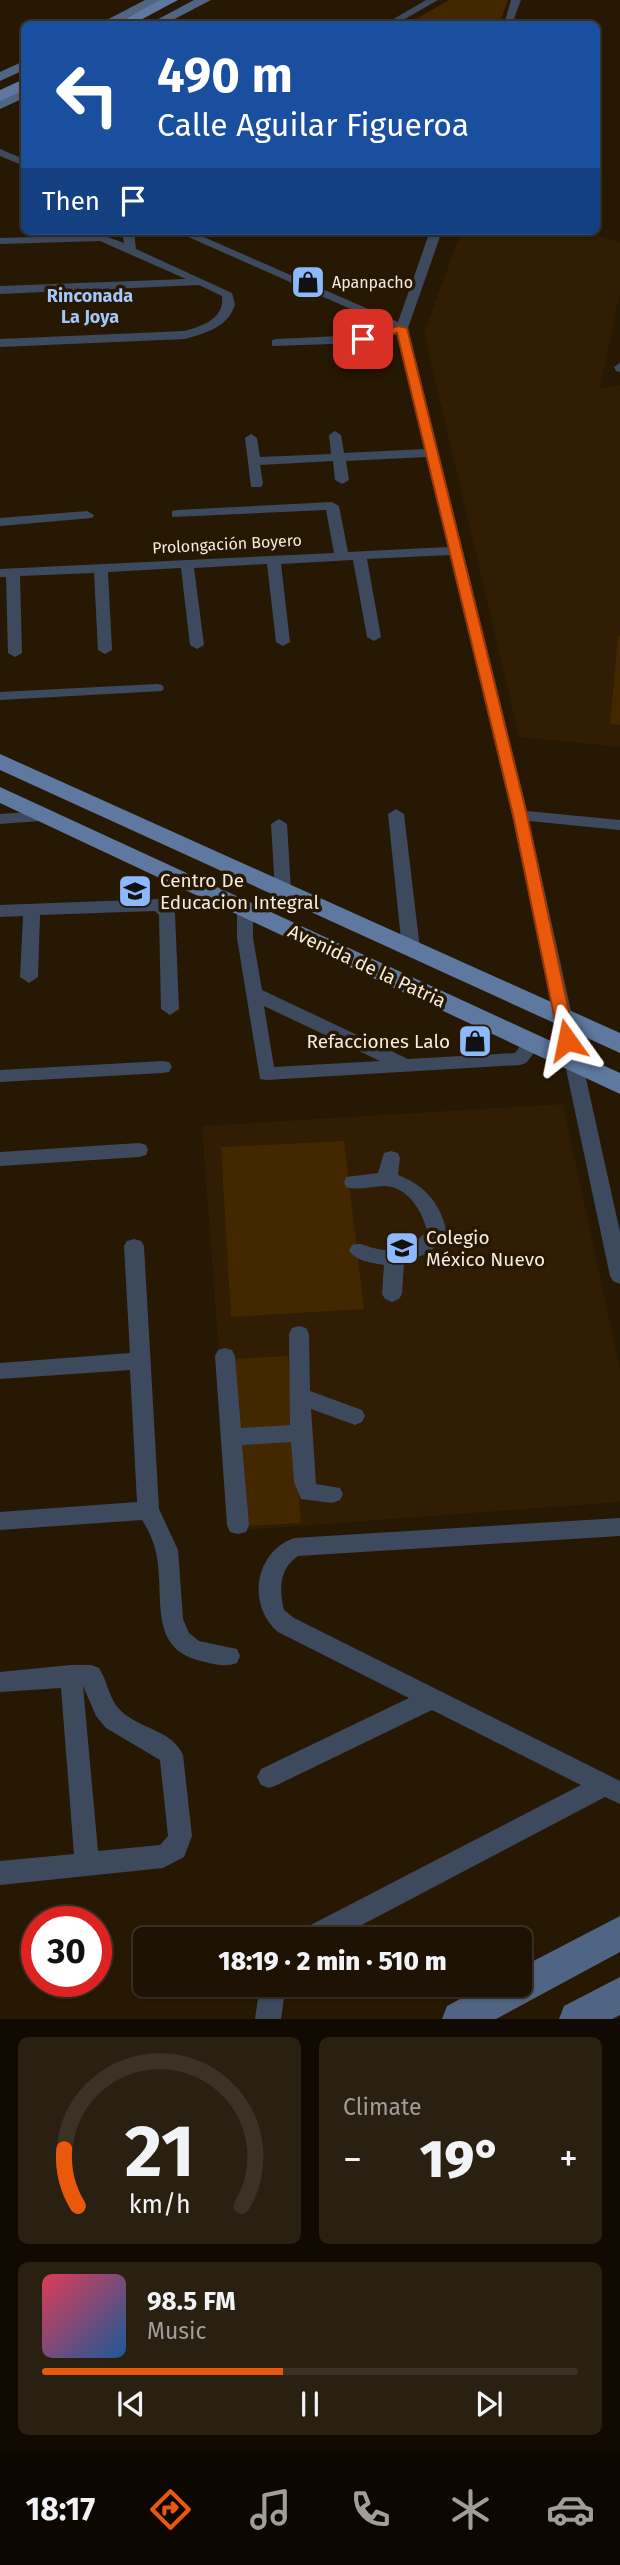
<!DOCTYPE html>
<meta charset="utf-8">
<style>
body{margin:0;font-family:"Fira Sans",sans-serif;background:#2a2012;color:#f1f3f6;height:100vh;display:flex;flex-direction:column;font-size:26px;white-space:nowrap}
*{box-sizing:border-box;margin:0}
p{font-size:23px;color:#a09e9a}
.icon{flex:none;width:38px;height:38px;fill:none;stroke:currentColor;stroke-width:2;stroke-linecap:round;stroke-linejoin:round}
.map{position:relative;height:2019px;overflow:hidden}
.sheet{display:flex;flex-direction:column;gap:18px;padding:18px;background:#100a02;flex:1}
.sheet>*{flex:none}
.top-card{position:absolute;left:21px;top:21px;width:579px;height:214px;border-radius:10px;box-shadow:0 2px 5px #0004,0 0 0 2px #3b3225;background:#1a4fa0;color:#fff;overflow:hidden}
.speed{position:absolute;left:21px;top:1906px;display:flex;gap:14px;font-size:35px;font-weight:700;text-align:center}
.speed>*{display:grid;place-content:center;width:91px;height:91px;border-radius:50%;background:#1d1203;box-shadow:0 2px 5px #0004,0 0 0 2px #3b3225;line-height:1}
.speed .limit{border:10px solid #d22;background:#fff;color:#111}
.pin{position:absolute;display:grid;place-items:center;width:60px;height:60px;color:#fff;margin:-30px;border-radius:14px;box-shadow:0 4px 10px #0006}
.me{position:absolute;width:77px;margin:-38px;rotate:348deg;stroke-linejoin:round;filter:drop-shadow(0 0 5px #0008)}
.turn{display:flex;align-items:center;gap:24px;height:147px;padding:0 21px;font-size:32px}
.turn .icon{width:91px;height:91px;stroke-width:2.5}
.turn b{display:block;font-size:49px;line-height:60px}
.then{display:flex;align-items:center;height:66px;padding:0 21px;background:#0003;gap:14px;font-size:26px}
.big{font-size:52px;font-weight:800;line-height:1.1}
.sheet .widget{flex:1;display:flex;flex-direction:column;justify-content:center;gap:10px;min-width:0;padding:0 24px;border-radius:10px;background:#2a2012}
.sheet .dial{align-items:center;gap:0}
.dial svg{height:182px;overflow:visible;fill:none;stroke:#3b3225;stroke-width:7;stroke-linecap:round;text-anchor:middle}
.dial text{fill:#f1f3f6;stroke:none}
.song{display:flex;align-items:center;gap:21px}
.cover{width:84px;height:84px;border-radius:10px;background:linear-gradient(135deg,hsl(350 70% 55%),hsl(210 70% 35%))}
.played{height:7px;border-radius:4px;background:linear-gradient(90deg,#ea580c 45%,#3b3225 45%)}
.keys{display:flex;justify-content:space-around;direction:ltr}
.heat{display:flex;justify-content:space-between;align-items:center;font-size:38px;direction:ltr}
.sheet .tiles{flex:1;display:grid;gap:18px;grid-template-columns:1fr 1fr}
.widget:last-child{grid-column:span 2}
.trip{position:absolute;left:133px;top:1927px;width:399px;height:70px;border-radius:10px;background:#1d1203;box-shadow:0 2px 5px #0004,0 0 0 2px #3b3225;font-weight:800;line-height:70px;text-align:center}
.dock{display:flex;height:112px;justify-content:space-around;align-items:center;background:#0c0701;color:#a09e9a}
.dock .icon{width:49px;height:49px}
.dock .selected{color:#ea580c}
.dock b{font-size:32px;color:#f1f3f6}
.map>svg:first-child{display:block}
.built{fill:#301d03}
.green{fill:#432700}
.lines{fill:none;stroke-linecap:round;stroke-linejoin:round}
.street{fill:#3d4a5d;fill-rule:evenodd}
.secondary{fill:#506483;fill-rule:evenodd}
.primary{fill:#5e78a0;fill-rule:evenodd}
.route{fill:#ea580c;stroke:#983908;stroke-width:2}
.labels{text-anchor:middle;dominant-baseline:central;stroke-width:7;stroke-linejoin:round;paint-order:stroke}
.far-poi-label{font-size:16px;fill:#f6ebdf;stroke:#271804;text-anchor:start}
.far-street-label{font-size:16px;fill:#f6ebdf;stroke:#271804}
.far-neighbourhood-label{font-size:18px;font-weight:bold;fill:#a5c6f9;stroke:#271804}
.poi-label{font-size:19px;fill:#f6ebdf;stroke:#271804;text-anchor:start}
.street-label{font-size:19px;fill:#f6ebdf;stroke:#271804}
</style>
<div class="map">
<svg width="620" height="2019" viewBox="0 0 620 2019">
<rect width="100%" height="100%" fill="#271804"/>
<path class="built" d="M461,231H588L620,243V291L600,389L620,385V747L519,737L424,333Z
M563,1104L620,1371V1502L232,1531L202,1126Z"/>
<path class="green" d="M449,0H508L500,22L466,21L493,24H417L449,21L416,19Z
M618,636H620V725L610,724Z
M344,1141L364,1309L231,1317L221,1147Z
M288,1356L294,1429L236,1432L232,1359Z
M294,1438L301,1523L243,1526L239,1441Z"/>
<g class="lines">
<path class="street" d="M426,0H438L396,24H385Z
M511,0H521L512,24H504Z
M0,149L24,159V166L0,156Z
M122,231H134L136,249L232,293L235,304C229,327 206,333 185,339L0,347V339L184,331C202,326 225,319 222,296L199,285L0,294V286L186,279L100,241L0,244V238L102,235L124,243Z
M175,231H190L398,322L430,231H442L408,328L527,811L620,820V830L529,821L620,1232V1284L613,1281L610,1276L512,815L450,555L367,559L381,637L374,641L367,637L353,560L281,564L290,642L283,646L276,642L267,564L194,568L204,645L197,649L190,645L181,568L108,572L112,650L105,654L98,650L94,573L20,576L22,653L15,657L8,653L6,577H0V569L334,553L326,510L172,517V511L177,510L332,502L339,506L348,552L448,547L427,457L346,461L349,480L342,484L335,480L333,461L260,465L263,484L261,487H251L245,438L251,434L257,438L260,457L331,454L329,435L335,431L341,435L344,453L425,449L397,333L363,343L272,346V340L276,339L362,335L391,327Z
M620,363V372L616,371L614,367Z
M87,511L94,515L92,518L0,526V518Z
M157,684L162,685L164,688L162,691L0,700V692Z
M396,809L404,814L420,949L411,955L402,949L388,814Z
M46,811L54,816L52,820L0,824V814Z
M279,819L287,824L291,890L283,895L275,890L271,824Z
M159,899L165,901L175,913L179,1009L170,1015L161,1009L159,915L155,911L40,915L38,977L29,983L20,977L23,916L0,917V905Z
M245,903L253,909V938L262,990L408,1059L515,1053C522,1044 527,1035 539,1039L542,1043L526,1063L520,1065L266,1080L260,1079L237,938V909ZM264,1006L380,1061L274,1067Z
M163,1061L169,1062L172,1067L169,1072L163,1073L0,1082V1070Z
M139,1143L146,1145L148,1150L146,1155L139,1157L0,1166V1152Z
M391,1151L398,1153L400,1158L398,1175C425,1185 441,1204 447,1233L430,1252L404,1263L402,1294L399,1299L392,1302L385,1299L382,1294L384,1265C372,1263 355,1261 349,1250L352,1245C361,1242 365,1246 374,1248C394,1254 413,1246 427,1231C423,1212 408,1187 385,1186C372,1186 359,1191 346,1187L344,1182L346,1177L378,1173L384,1153Z
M134,1239L141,1241L144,1246L159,1509L178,1550L183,1619L189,1633L199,1641L237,1649L240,1656L237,1663C227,1667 216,1665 205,1662C151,1651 163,1607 158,1566C157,1549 151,1534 142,1520L0,1530V1512L137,1502L130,1370L0,1379V1363L130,1353L124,1246L127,1241Z
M299,1326L306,1328L309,1334L310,1391L362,1410L365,1416L362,1422L355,1425L311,1409L316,1484L340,1488L343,1494L340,1500L332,1503L301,1499L294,1482L291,1442L242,1445L249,1525L246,1532L238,1534L230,1532L227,1525L215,1356L218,1350L225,1348L232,1350L235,1356L241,1428L290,1425L289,1334L292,1328Z
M620,1518V1536L298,1556C279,1569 279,1589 284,1610L294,1618L620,1781V1804L605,1797L335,1939H298L301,1930L581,1785L432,1710L277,1785L269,1788L261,1785L257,1777L261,1769L409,1698L278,1632C247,1606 254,1552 294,1538Z
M71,1665H91L99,1668C108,1682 109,1700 121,1711C140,1729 172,1730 183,1755L192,1836L184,1857L163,1868L0,1885V1861L74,1854L61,1688L0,1692V1672ZM83,1686L96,1716L106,1728L160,1760L168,1836L160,1845L98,1851Z
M260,1984H286L281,2019H255Z"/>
<path class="secondary" d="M145,0H162L116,24H99Z
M194,0H211L165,24H149Z
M24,61V70L0,81V72Z
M24,89V98L0,109V99Z
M620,1916V1952L496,2019H442L447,2006L488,1984H520V1968Z
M620,1977V2015L612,2019H559L564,2006Z"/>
<path class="primary" d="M160,0H178L133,24H116Z
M24,79V90L0,101V90Z
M0,754L620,1033V1053L0,770Z
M0,787L620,1073V1094L0,803Z"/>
</g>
<path class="route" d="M398,326L407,328L527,815L575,1040L567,1046L559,1040L513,815L397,333L363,342L357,339Z"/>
<defs>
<g id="shop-square" transform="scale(1.75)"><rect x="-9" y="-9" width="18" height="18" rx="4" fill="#8db9fc" stroke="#271804"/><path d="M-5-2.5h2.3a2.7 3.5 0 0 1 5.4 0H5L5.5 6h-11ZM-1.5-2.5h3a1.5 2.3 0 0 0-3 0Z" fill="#111"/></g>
<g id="school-square" transform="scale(1.75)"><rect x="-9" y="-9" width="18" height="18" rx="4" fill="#8db9fc" stroke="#271804"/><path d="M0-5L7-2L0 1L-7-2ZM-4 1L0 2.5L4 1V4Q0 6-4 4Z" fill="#111"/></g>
</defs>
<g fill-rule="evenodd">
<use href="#shop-square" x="308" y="282"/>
<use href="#school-square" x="135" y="891"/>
<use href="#shop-square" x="475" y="1041"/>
<use href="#school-square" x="402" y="1248"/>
</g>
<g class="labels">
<g class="far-poi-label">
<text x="332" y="282">Apanpacho</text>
</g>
<g class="far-street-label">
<text transform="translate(227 544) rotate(-3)">Prolongación Boyero</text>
</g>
<g class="far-neighbourhood-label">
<text x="90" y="296">Rinconada<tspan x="90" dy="21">La Joya</tspan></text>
</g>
<g class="poi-label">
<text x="160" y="880">Centro De<tspan x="160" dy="22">Educacion Integral</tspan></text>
<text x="450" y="1041" text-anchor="end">Refacciones Lalo</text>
<text x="426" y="1237">Colegio<tspan x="426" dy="22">México Nuevo</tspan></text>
</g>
<g class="street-label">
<text transform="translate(367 966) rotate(25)">Avenida de la Patria</text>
</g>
</g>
</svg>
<div class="speed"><div class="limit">30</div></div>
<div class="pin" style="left:363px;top:339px;background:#d93025"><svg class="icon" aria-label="arrive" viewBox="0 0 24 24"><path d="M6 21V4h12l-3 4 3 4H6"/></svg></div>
<svg class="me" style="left:567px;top:1040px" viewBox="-20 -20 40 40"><path d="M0-17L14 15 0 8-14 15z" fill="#ea580c" stroke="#fff" stroke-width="4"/></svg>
<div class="trip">18:19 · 2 min · 510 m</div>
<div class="top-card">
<div class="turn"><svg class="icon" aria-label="left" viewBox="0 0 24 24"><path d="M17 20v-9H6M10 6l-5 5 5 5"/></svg><div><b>490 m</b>Calle Aguilar Figueroa</div></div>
<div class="then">Then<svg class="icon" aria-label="arrive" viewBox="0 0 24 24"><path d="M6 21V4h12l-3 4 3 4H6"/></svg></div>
</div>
</div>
<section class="sheet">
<div class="tiles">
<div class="widget dial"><svg viewBox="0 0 100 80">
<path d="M14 69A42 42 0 1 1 86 69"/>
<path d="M14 69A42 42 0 0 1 8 44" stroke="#ea580c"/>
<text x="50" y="56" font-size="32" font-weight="700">21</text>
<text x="50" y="72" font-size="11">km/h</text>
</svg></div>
<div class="widget"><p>Climate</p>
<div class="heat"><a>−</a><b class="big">19°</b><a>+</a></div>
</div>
<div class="widget">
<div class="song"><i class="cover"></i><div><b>98.5 FM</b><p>Music</p></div></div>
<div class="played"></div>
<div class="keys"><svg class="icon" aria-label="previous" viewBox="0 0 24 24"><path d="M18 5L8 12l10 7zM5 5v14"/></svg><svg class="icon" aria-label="pause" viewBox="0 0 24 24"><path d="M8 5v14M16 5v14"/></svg><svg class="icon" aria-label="next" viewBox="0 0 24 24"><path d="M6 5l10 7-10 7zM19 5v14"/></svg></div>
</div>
</div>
</section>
<nav class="dock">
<b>18:17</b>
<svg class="icon selected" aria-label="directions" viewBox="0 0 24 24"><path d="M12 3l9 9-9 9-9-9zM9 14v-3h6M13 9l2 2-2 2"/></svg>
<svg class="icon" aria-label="music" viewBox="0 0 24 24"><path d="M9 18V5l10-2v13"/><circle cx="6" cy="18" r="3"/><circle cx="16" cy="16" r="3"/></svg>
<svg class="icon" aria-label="phone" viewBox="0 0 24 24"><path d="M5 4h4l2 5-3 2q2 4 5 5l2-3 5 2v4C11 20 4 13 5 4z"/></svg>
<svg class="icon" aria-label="climate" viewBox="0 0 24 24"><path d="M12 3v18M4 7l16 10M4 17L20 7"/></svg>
<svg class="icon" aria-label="car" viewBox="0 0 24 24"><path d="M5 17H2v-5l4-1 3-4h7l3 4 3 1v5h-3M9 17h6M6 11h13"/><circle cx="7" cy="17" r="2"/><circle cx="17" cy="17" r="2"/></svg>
</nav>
